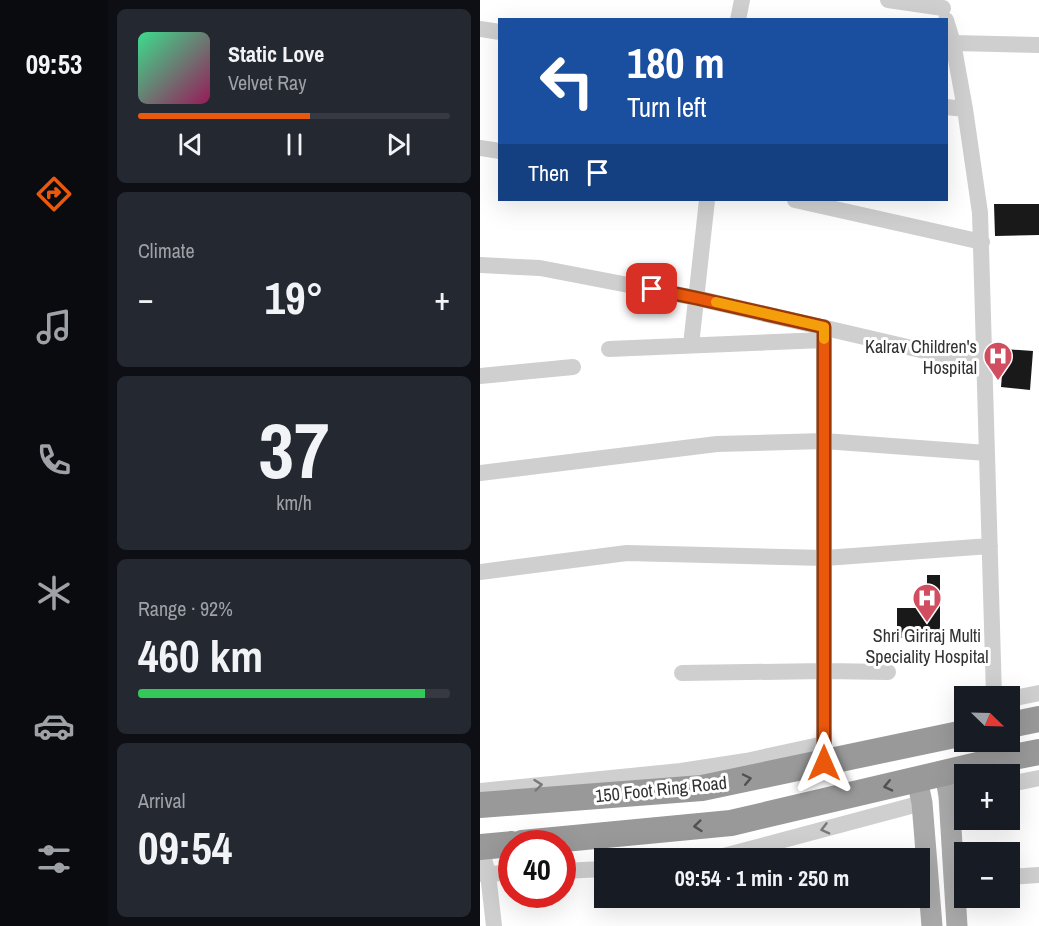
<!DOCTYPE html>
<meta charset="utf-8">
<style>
body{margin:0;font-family:"Archivo Narrow",sans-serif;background:#242831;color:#f1f3f6;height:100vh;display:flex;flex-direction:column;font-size:22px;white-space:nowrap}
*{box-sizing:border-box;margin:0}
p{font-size:20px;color:#9ea1a6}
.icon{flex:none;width:33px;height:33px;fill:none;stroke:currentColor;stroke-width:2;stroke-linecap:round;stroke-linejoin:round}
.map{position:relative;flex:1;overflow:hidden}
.panel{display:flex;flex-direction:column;gap:9px;padding:9px;background:#0d0f14;width:372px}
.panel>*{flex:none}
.hud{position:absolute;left:18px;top:18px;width:450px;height:183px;border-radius:0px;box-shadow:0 6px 24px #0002;background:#1a4fa0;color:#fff;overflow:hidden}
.needle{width:39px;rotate:113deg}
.buttons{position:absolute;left:474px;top:686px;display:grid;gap:12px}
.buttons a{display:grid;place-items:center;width:66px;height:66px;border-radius:0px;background:#171b24;box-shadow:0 6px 24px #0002;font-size:30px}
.speed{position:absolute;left:18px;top:830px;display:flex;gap:12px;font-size:30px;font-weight:700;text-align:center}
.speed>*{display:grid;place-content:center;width:78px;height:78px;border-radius:50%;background:#171b24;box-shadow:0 6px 24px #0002;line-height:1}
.speed .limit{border:9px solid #d22;background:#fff;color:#111}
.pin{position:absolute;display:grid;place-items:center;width:51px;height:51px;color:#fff;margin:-26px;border-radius:12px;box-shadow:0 3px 9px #0006}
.me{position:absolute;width:66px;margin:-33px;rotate:0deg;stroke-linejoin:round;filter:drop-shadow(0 0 4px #0008)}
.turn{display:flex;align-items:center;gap:21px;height:126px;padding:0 30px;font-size:27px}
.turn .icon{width:78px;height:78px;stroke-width:2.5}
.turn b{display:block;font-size:42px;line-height:51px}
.then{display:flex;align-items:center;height:57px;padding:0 30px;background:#0003;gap:12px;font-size:22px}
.big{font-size:45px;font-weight:800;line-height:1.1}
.panel .tile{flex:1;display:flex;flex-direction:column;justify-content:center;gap:9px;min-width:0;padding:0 21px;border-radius:9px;background:#242831}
.panel .dial{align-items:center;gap:0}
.dial b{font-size:78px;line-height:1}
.song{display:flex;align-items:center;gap:18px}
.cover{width:72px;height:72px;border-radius:9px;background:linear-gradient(135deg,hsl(150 70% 55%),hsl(330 70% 35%))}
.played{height:6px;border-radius:3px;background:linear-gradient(90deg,#ea580c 55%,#363941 55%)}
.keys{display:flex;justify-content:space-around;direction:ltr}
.heat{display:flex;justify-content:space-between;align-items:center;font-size:33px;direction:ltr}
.charge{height:9px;border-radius:4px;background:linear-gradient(90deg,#34c759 92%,#363941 0)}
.trip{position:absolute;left:114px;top:848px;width:336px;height:60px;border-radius:0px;background:#171b24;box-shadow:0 6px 24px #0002;font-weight:800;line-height:60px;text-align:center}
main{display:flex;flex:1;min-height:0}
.dock{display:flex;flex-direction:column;width:108px;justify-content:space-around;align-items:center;background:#090b0e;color:#9ea1a6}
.dock .icon{width:42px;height:42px}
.dock .current{color:#ea580c}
.dock b{font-size:27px;color:#f1f3f6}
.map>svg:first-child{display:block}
.building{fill:#191919}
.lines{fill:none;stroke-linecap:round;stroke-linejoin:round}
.minor{stroke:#cfcfcf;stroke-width:16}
.major{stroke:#aaa;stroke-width:21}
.highway{stroke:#999;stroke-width:26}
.oneway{stroke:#515151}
.oneway2{stroke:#797979}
.route-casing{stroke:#983908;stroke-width:15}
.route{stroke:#ea580c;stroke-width:10}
.slow{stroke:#f59e0b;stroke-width:10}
.labels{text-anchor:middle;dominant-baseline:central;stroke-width:6;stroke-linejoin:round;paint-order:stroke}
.poi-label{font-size:18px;fill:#323232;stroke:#fff;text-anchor:end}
.street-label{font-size:18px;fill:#323232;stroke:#fff}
</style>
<main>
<nav class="dock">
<b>09:53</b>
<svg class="icon current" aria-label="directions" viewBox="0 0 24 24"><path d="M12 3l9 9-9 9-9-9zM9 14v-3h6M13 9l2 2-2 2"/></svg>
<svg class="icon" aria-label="music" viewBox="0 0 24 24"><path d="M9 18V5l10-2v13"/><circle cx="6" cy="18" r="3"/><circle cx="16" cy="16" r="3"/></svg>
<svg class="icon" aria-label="phone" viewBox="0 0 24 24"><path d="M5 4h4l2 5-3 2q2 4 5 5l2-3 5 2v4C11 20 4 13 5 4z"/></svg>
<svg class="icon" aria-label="climate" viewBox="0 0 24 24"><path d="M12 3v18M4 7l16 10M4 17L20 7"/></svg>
<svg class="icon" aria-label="car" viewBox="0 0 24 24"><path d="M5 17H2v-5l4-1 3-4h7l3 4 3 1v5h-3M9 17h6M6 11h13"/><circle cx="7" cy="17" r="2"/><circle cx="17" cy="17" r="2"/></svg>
<svg class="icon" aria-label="filters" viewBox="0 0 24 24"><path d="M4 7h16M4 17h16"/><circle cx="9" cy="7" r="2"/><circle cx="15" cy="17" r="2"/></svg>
</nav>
<section class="panel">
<div class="tile">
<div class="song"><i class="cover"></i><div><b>Static Love</b><p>Velvet Ray</p></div></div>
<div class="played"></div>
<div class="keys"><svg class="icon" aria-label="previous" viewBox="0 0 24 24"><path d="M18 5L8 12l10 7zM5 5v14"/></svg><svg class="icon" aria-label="pause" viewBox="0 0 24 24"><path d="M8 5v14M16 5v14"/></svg><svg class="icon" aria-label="next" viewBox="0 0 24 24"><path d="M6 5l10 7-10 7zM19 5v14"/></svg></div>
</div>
<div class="tile"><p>Climate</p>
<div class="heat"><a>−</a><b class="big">19°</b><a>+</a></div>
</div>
<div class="tile dial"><b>37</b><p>km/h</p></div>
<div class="tile"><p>Range · 92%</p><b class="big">460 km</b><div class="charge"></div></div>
<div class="tile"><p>Arrival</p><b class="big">09:54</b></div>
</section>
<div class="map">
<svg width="559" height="926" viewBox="0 0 559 926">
<rect width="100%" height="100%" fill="#fff"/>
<path class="building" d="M514,204H559V235L515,236Z
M524,349L553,351L550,390L521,387Z
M447,575H460V638H417V608H447Z"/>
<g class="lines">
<path class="minor" d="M408,0L463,8
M258,20L262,0
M466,20L473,43L485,109L500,213L514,696
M0,29L20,32
M473,43L559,45
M466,107L485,109
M0,148L20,151
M315,200L502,242
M0,265L60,268L216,298L505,365
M344,327V763
M211,345L227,200
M129,349L344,340
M0,376L93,367
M0,473L237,444L344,441L507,453
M0,572L147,553L345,558L510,546
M202,673L345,671L408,672
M530,699L559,693
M530,784L559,778
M0,791L201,771L266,761L344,744
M1,847L8,874L14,926
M236,858L442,803
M82,871L124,869
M0,874L32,873
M530,877L559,875"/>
<path class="major" d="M465,773L469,796L477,926
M437,779L442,803L452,926"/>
<path class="highway" d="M530,725L559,719
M0,805L222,788L484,733
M42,843L251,823L519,760L559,752
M0,847L32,844"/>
</g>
<defs><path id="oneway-chevron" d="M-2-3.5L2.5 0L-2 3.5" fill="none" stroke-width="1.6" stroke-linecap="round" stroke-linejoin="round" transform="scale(1.5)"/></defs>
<g class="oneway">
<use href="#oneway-chevron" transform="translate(267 779) rotate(-12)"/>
<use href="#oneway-chevron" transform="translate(408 786) rotate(167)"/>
<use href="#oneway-chevron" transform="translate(218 826) rotate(174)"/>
</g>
<g class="oneway2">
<use href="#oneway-chevron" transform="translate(58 785) rotate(-6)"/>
<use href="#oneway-chevron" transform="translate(345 829) rotate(165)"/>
</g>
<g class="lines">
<g class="route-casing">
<path id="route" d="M172,289L216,298L344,327V763"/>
</g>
<use href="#route" class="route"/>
<path class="slow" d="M236,302L344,327V339"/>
</g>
<defs>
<g id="hospital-pin" transform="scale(1.5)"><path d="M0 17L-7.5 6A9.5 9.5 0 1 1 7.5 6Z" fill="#d14d60" stroke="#fff"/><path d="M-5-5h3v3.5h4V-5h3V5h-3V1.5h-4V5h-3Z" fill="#fff"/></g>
</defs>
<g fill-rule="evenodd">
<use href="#hospital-pin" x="518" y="356"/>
<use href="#hospital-pin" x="447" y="598"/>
</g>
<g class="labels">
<g class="poi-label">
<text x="497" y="346">Kalrav Children's<tspan x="497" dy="21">Hospital</tspan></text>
<text x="447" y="635" text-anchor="middle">Shri Giriraj Multi<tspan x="447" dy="21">Speciality Hospital</tspan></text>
</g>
<g class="street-label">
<text transform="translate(181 789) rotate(-6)">150 Foot Ring Road</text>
</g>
</g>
</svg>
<div class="buttons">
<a><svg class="needle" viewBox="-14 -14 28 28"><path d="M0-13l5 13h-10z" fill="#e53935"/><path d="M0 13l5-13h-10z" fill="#9ea1a6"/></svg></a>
<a>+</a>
<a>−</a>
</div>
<div class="speed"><div class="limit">40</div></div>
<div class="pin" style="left:172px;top:289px;background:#d93025"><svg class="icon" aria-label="arrive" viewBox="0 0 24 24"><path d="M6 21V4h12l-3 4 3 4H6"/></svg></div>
<svg class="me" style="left:344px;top:763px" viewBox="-20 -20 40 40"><path d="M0-17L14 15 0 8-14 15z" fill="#ea580c" stroke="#fff" stroke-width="4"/></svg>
<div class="trip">09:54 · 1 min · 250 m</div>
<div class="hud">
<div class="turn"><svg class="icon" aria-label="left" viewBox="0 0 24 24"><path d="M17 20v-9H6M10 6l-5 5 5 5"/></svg><div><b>180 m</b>Turn left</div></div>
<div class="then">Then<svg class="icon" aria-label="arrive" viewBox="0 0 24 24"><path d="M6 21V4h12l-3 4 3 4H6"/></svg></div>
</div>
</div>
</main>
